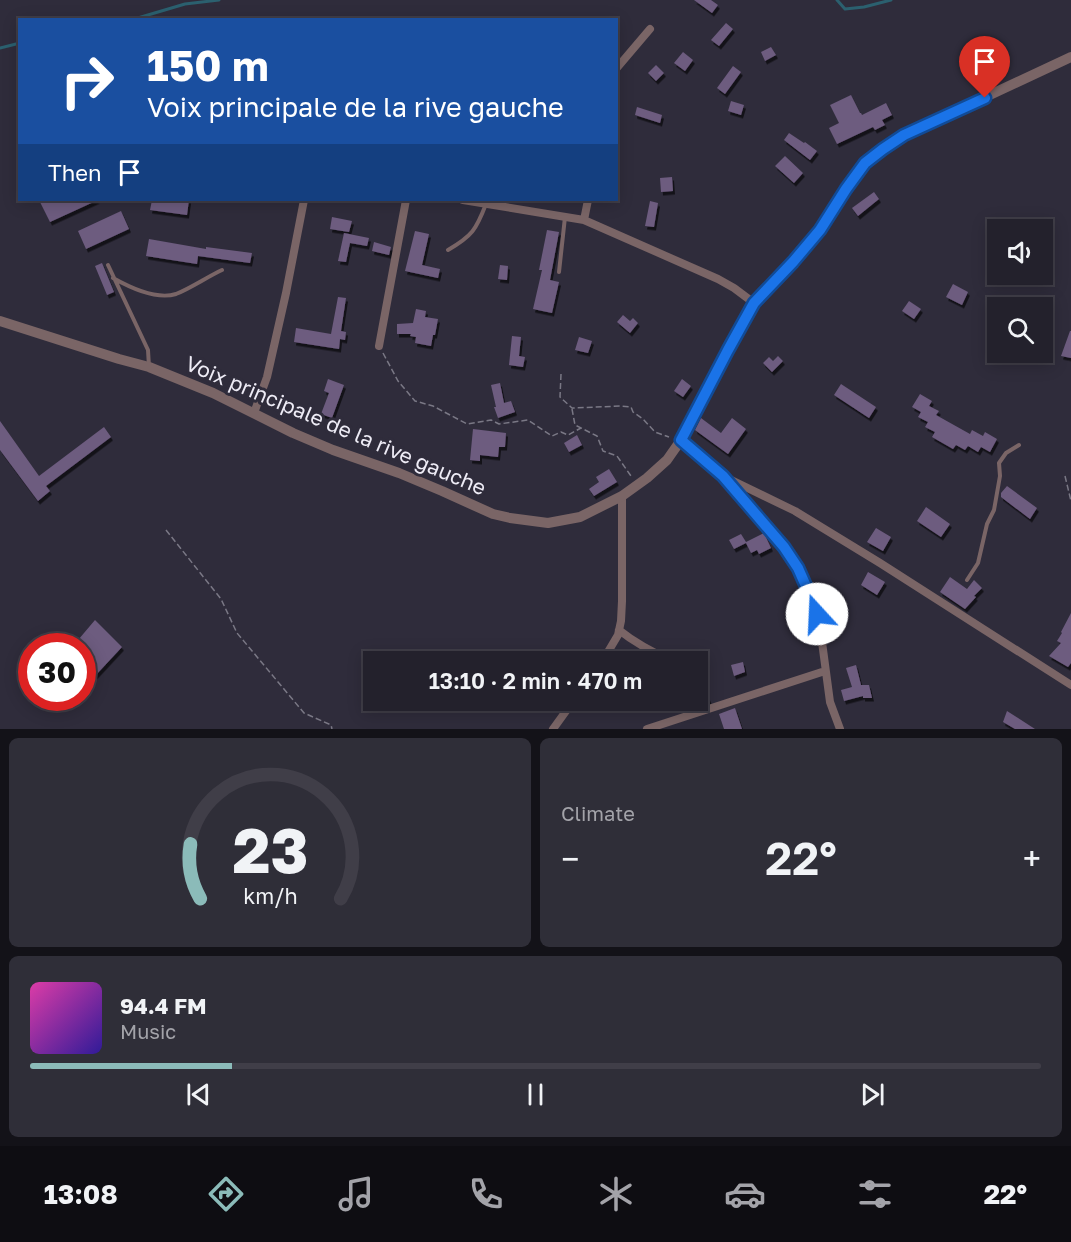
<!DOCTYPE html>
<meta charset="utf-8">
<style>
body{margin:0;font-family:"Golos Text",sans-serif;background:#2f2e38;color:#f1f3f6;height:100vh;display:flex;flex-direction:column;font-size:22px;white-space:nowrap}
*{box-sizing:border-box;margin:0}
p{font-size:20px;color:#a3a3a9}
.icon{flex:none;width:33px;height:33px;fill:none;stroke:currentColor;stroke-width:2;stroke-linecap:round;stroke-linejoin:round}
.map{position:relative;height:729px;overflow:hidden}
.sheet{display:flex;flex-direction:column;gap:9px;padding:9px;background:#131218;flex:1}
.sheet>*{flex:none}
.guide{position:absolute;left:18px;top:18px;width:600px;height:183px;border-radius:0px;box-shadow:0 3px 15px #0003,0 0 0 2px #403e48;background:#1a4fa0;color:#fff;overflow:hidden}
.controls{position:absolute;left:987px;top:219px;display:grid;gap:12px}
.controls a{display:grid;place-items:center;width:66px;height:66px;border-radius:0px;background:#23212c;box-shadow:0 3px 15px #0003,0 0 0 2px #403e48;font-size:30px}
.speed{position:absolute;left:18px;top:633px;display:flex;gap:12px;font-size:30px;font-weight:700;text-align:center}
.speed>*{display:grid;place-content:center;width:78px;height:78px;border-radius:50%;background:#23212c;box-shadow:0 3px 15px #0003,0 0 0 2px #403e48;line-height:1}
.speed .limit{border:9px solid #d22;background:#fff;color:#111}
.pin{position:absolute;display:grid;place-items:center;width:51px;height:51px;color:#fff;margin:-62px -26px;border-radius:50% 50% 50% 0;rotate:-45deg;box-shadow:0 0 6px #0007}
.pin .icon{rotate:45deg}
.me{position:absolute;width:66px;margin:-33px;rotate:340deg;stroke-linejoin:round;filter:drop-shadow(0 0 4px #0008)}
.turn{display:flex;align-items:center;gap:21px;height:126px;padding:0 30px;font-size:27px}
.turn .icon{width:78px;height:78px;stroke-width:2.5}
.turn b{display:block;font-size:42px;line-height:51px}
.then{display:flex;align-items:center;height:57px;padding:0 30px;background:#0003;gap:12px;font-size:22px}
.big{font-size:45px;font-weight:600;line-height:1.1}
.sheet .widget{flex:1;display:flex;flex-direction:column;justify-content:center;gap:9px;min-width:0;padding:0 21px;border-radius:9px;background:#2f2e38}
.sheet .dial{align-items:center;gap:0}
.dial svg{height:156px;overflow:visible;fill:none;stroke:#403e48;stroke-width:7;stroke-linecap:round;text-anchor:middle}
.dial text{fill:#f1f3f6;stroke:none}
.song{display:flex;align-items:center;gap:18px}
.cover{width:72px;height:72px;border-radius:9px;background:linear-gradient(135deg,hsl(320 70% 55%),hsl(250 70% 35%))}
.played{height:6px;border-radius:3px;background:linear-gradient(90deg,#8bbbb9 20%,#403e48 20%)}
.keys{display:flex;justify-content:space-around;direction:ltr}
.heat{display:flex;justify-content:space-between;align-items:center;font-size:33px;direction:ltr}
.sheet .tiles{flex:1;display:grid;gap:9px;grid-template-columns:1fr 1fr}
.widget:last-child{grid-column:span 2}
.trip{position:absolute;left:363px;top:651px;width:345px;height:60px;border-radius:0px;background:#23212c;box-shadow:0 3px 15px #0003,0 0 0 2px #403e48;font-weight:600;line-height:60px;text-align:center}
.dock{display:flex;height:96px;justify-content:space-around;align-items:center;background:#0e0d12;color:#a3a3a9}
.dock .icon{width:42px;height:42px}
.dock .on{color:#8bbbb9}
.dock b{font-size:27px;color:#f1f3f6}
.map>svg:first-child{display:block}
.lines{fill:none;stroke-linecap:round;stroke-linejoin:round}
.stream{stroke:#2b606f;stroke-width:3}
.building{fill:#6d5b7f;filter:url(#shadow)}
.path{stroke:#7a7885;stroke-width:1.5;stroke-dasharray:6 3;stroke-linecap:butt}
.service{stroke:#7a6566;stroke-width:4}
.minor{stroke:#7a6566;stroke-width:8}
.tertiary{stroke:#7a6566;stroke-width:10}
.route-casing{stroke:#114b97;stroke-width:15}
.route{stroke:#1a73e8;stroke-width:10}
.labels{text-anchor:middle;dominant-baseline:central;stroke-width:6;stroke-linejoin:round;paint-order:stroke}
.street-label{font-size:21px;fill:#eeecf6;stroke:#2f2c3b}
</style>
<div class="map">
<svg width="1071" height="729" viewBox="0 0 1071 729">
<defs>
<filter id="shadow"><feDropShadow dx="2" dy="3.5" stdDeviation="0" flood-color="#0009"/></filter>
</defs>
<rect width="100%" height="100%" fill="#2f2c3b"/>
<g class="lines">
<path class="stream" d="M837,0L845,9L864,7L891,0
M131,20L185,4L219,0
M0,48L20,43"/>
</g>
<path class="building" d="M694,0H711L718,5L712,13Z
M726,23L733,29L719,46L711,40Z
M771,47L776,55L765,61L761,52Z
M683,52L693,60L685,71L674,63Z
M656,65L664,73L656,81L648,73Z
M733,66L741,72L725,94L717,88Z
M851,95L860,113H861L862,115L886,103L892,115L882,120L885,125L875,130L873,127L837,144L829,128L839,123L830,105Z
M731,101L744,105L741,115L728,111Z
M637,107L662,115L660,123L635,115Z
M789,133L804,143L805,142L817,151L810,160L784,140Z
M785,156L803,173L794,183L775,166Z
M672,177L673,191L661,192L660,178Z
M874,192L879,199L858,216L852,208Z
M39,200H98L50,222Z
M152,200H189L187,215L150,210Z
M650,201L658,203L654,227L645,226Z
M121,211L129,229L86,249L78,231Z
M332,217L352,221L349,232L330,229Z
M547,230L559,232L550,280L559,282L552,313L533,309L542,270H539Z
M415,231L429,234L422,265L440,269L438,278L405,271Z
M344,233L369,238L367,246L350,243L346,262L338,261Z
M149,239L206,249V247L252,253L250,263L198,256L197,264L146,256Z
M374,242L391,247L389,255L372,251Z
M102,263L114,292L107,295L95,266Z
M500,265L508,266L507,280L498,279Z
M953,284L968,292L962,305L946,297Z
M338,297L346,298L341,331L346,332L345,340L340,339L339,349L294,342L296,328L331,334Z
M909,301L921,309L914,319L902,311Z
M416,309L426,311L425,317L438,319L435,335H433L431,346L415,343L416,337L410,336L411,334H397V324L413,323Z
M623,315L630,321L633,318L638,323L630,333L617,322Z
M996,320H998V354L986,350Z
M1070,331H1071V358L1061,356Z
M512,336L521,337L519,356L525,357L523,367L509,365Z
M579,337L592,341L588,353L575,350Z
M778,356L783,361L772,372L763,363L769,357L773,361Z
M328,379L344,385L332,418L321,414L329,393L324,391Z
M682,379L691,386L683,397L674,391Z
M500,383L504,403L511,401L515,412L498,418L494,407H496L491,385Z
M841,384L876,407L869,418L834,395Z
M920,394L932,401L929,406L939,411L936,415L970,434L972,430L983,436L985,432L997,439L990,452L981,447L978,452L968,446L965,450L956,445L953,449L932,437L935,432L925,427L928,422L918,417L921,412L912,407Z
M701,418L721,433L732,418L746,429L728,454L695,430Z
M0,421L39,476L104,427L111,437L46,486L50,491L38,501L0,450Z
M473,429L506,433L505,447H499L498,457L480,455V461L470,460Z
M577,435L582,445L569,452L564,443Z
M609,469L617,482L594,496L589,489L599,482L596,477Z
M1007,486L1037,508L1030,519L1001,497V493Z
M926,507L950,524L941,537L917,521Z
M876,528L891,537L883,551L867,542Z
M764,533L771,548L759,554L757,550L751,553L746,543L734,549L729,540L741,534L746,542Z
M868,572L885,582L877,595L861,585Z
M950,577L967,589L974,580L982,588L974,596L976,597L965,609L940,592Z
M1071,613V663L1068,667L1049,656L1061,643L1057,641L1062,633L1061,632Z
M95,620L122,647L82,690V646H73Z
M743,662L745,672L734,676L731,665Z
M856,665L861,685H869L872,698H863V696L844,701L841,690L852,687L846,668Z
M698,671L710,702L702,704L698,693Z
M735,708L742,729H724L719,714Z
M1007,711L1035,729H1015L1003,722Z"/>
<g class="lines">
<path class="path" d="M383,353L398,381L415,401L433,406L467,424L491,420L499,424L528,420L552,436L561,432L568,435L581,428
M561,374L560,397L572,408L621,406L631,407L633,412L643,419L655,432L669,437
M572,409L575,425L597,436L603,451L617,456L631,476
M1065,476L1071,501
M166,530L221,599L237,633L304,713L331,725L332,729"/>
<path class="service" d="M448,250C472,236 476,230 486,204
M108,265L148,350L149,367
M559,272L565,217
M113,278C129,287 157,300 176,294C191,288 207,277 222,270
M967,580L978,563L987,524L994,510L1000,476L999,463L1006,453L1019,445"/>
<path class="minor" d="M616,69L650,29
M463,200L584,220L718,279L734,288L754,303
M584,220L588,200
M379,346L406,200
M254,413L267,377L286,293L304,200
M681,440L723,476L784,547L798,568L813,602L820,627L830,702L840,729
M723,476L795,511L880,563L1071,685
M619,630C635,643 654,653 674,662
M602,662L618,635L621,621L622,601V496
M553,729L574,700
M647,729L825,671"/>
<path class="tertiary" d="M0,321L119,359L149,367L213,393L293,433L333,450L399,473L442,491L493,514L510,518L548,523L580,517L622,496L647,478L667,460L681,440L728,350L754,303L793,262L820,230L846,189L865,163L883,149L904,135L1071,57"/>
</g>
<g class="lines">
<g class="route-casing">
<path id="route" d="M817,614L813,602L798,568L784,547L723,476L681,440L728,350L754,303L793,262L820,230L846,189L865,163L883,149L904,135L985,98"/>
</g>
<use href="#route" class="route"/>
</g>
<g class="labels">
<g class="street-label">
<text transform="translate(336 425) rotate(23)">Voix principale de la rive gauche</text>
</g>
</g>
</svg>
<div class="controls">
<a><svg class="icon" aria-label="sound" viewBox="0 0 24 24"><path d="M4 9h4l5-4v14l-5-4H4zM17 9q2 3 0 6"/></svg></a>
<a><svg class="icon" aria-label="search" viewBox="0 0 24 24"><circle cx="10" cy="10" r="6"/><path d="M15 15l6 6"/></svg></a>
</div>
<div class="speed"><div class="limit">30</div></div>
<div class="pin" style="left:985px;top:98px;background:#d93025"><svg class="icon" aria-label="arrive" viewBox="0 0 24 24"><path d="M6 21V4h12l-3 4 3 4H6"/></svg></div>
<svg class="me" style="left:817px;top:614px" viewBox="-20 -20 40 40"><circle r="19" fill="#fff"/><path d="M0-13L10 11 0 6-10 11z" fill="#1a73e8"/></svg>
<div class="trip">13:10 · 2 min · 470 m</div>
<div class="guide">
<div class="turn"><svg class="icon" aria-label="right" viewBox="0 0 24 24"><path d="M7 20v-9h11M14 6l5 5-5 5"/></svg><div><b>150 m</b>Voix principale de la rive gauche</div></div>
<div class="then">Then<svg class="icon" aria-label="arrive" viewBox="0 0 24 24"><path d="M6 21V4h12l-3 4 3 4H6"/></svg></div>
</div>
</div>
<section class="sheet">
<div class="tiles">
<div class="widget dial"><svg viewBox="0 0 100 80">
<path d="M14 69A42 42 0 1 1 86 69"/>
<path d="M14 69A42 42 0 0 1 9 41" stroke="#8bbbb9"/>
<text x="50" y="56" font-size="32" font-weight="700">23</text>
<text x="50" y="72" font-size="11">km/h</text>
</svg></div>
<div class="widget"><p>Climate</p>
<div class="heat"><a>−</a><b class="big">22°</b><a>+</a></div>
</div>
<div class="widget">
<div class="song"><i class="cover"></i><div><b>94.4 FM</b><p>Music</p></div></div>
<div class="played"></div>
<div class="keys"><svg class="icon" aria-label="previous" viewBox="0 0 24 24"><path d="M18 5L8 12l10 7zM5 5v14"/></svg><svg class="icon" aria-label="pause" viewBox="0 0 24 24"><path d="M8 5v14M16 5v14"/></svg><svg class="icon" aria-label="next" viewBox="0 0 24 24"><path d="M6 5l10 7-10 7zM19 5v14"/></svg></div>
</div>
</div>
</section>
<nav class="dock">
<b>13:08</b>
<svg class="icon on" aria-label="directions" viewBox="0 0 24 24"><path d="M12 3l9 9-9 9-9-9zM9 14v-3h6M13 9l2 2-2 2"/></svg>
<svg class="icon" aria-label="music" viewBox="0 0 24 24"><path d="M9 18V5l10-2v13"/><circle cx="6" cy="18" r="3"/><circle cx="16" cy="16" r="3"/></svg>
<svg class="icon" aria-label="phone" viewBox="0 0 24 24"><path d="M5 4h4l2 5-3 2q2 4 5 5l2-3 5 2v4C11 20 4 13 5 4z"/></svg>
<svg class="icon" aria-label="climate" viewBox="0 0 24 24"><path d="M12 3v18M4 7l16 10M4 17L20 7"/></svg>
<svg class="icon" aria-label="car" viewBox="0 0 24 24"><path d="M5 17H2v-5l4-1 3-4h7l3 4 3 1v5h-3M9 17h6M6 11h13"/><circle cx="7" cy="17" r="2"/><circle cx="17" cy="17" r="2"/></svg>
<svg class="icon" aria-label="filters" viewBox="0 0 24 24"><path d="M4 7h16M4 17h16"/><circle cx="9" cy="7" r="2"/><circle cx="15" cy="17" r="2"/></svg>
<b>22°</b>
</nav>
